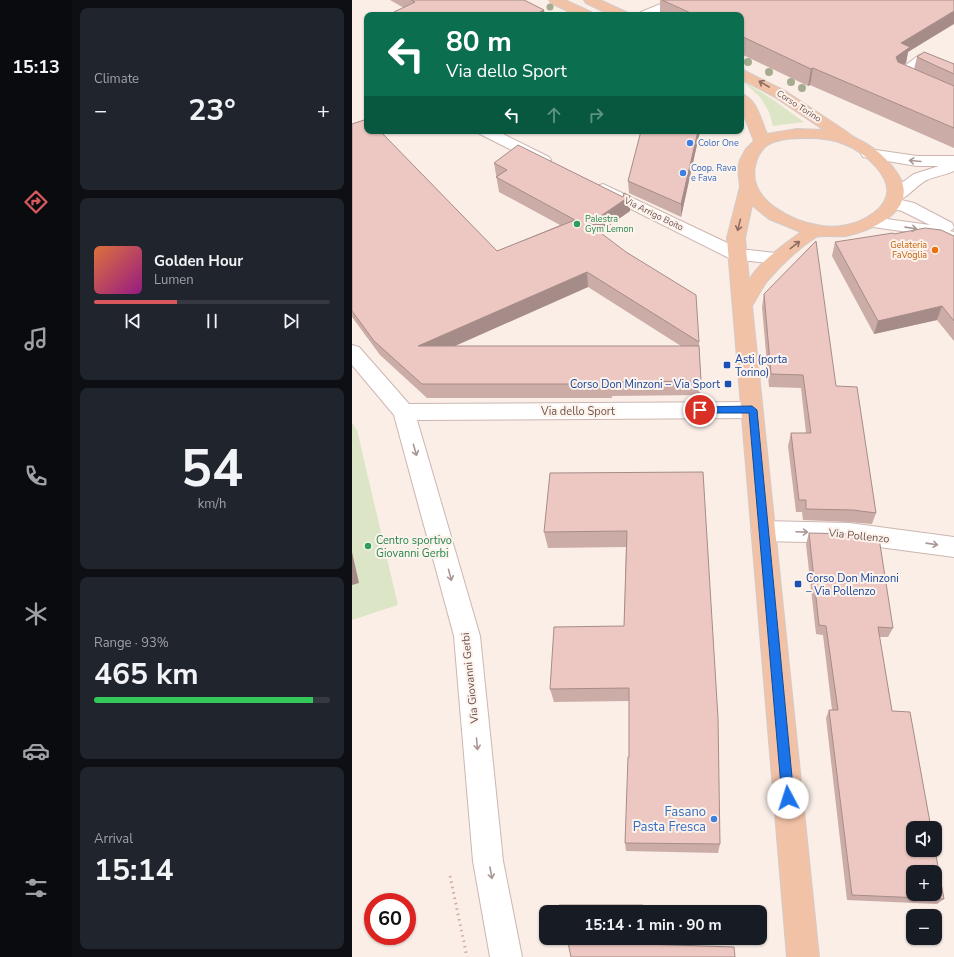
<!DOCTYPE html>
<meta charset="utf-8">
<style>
body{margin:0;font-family:"Nunito Sans",sans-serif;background:#20242c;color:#f1f3f6;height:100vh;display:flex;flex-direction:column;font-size:15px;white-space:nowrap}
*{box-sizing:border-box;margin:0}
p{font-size:13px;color:#9ea1a6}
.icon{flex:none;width:22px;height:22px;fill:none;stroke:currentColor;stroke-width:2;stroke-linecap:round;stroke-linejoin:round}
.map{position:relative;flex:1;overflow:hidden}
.drawer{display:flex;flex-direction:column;gap:8px;padding:8px;background:#0d0f14;width:280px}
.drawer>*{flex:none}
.top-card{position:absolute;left:12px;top:12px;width:380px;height:122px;border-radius:8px;box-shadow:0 1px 3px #0004;background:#0b6e4f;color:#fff;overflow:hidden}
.fabs{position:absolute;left:554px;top:821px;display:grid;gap:8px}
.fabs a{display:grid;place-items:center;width:36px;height:36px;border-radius:8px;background:#171b24;box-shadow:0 1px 3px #0004;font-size:20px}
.speed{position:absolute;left:12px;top:893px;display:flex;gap:8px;font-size:20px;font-weight:700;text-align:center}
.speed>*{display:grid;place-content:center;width:52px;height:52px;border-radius:50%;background:#171b24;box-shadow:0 1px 3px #0004;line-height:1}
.speed .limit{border:6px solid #d22;background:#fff;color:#111}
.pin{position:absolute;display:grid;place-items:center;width:34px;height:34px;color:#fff;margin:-17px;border:2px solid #fff;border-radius:50%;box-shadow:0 1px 4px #0007}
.me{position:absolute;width:44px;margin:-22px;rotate:355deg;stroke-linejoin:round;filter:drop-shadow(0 0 3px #0008)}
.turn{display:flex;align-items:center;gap:14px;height:84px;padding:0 16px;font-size:18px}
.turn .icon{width:52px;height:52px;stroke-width:2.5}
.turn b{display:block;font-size:28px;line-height:34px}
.lanes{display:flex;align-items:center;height:38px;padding:0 16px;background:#0003;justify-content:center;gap:20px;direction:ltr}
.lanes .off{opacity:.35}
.big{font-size:30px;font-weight:700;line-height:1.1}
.drawer .card{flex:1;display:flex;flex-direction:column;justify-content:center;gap:6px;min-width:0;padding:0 14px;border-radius:8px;background:#20242c}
.drawer .dial{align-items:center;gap:0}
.dial b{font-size:52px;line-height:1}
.song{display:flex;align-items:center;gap:12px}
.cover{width:48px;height:48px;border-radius:6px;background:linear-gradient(135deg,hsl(20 70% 55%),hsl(310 70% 35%))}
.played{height:4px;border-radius:2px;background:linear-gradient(90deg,#d7595e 35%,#363941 35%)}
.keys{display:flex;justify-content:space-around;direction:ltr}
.heat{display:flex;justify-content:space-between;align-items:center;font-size:22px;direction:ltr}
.charge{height:6px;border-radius:3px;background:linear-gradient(90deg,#34c759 93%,#363941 0)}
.trip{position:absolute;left:187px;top:905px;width:228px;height:40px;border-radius:8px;background:#171b24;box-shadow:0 1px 3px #0004;font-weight:700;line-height:40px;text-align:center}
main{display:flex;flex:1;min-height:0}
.dock{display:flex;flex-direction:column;width:72px;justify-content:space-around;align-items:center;background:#090b0e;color:#9ea1a6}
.dock .icon{width:28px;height:28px}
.dock .active{color:#d7595e}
.dock b{font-size:18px;color:#f1f3f6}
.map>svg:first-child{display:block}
.green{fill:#dce6c7}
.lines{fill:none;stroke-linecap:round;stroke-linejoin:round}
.street-casing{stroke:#cdb6b1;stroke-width:2}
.secondary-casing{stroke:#cfb5af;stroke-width:2}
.primary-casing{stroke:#d4cbca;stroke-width:2}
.path{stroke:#d2aba5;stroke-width:3;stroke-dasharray:1.5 4;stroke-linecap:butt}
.street{fill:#fff;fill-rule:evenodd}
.secondary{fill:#fff;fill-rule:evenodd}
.primary{fill:#f2c2a7;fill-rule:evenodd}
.tree{fill:#a6ac8f}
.wall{fill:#ccaca7;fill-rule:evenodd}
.shaded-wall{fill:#a68c88}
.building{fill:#edc8c2;stroke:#a68c88;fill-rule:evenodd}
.oneway{stroke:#916e64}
.oneway2{stroke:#aa9795}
.route{fill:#1a73e8;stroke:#114b97}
.shop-dot{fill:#3f7fe0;stroke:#fdf3ed;stroke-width:1.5}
.leisure-dot{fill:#2e9e5b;stroke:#fdf3ed;stroke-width:1.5}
.food-dot{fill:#e8710a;stroke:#fdf3ed;stroke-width:1.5}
.transit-dot{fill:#1a4fb4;stroke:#fdf3ed;stroke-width:1.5}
.labels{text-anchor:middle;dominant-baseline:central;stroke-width:4;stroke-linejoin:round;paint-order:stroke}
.far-street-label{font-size:9px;fill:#71524e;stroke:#fdf3ed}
.far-shop-label{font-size:9px;fill:#366cbe;stroke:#fdf3ed;text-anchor:start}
.far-leisure-label{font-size:9px;fill:#27864d;stroke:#fdf3ed;text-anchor:start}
.far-food-label{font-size:9px;fill:#c56008;stroke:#fdf3ed;text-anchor:end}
.transit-label{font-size:11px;fill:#164399;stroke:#fdf3ed;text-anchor:start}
.street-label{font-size:11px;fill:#71524e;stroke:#fdf3ed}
.leisure-label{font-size:11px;fill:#27864d;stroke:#fdf3ed;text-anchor:start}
.near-shop-label{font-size:13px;fill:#366cbe;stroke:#fdf3ed;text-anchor:end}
</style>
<main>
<nav class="dock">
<b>15:13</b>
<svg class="icon active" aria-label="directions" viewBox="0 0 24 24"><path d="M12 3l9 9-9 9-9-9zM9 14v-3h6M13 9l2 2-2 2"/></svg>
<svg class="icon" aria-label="music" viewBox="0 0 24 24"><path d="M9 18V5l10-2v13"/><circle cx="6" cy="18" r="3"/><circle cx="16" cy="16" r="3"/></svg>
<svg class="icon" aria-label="phone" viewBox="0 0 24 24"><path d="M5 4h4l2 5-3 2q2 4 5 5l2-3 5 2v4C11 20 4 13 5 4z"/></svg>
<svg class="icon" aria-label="climate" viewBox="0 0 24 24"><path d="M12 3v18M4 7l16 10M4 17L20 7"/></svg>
<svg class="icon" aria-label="car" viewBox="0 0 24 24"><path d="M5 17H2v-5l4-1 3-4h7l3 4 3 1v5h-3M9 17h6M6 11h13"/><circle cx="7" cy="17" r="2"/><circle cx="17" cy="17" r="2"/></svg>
<svg class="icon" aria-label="filters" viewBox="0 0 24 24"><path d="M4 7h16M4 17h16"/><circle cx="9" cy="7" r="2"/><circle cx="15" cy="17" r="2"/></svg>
</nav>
<section class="drawer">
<div class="card"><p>Climate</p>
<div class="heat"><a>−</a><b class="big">23°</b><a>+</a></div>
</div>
<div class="card">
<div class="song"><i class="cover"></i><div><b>Golden Hour</b><p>Lumen</p></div></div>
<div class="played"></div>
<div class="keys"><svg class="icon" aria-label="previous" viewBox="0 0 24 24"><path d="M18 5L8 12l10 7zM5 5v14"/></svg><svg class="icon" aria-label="pause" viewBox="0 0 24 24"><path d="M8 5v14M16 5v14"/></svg><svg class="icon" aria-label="next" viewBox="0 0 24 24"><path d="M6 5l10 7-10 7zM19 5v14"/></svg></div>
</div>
<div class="card dial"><b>54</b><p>km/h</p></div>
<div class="card"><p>Range · 93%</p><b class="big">465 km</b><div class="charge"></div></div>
<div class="card"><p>Arrival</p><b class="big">15:14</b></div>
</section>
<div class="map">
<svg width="602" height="957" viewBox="0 0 602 957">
<rect width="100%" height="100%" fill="#faeee7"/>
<path class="green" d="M389,80L420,99L452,122L421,126L417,112L408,97Z
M0,423L5,430L46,605L0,620Z"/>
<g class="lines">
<g class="street-casing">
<path id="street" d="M318,0H335L333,3L305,15H287L289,12Z
M572,54L577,55L579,58L558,74L602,95V104L543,78L541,75L567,55Z
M125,131H145L197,157L199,160L197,163H185L128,134Z
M251,184L388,249L433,254L436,258L433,262L427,264L379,259L245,192L243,189L245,186Z
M541,198L562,203L600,223L602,228L598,231L602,232V244L570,234L514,226L511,222L514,218L520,217L578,225L550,211L535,207L533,203L535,199Z
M0,345L7,347L57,404L400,402L407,404L410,410L407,416L400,418L65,420L128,636L151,861L170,957H138L121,861L102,636L42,415L0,365Z
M411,521L497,523L602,537V557L497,543L411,541L403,538L399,531L403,524Z"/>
</g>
<g class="secondary-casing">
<path id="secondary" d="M517,149L565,156H602V171C594,175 584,176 575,180C562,186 553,204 537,200L535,196L537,192L562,174L587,166H565L511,157L509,154L511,151Z"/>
</g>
<g class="primary-casing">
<path id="primary" d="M197,0H213L239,12L241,15H224L199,3Z
M232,0H248L274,12L276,15H259L234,3Z
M389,69L433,91L495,132C500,138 509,140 515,144C528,152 539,163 547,176C567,210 519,231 494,236C487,237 468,235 464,237C447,248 429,265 416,280C410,287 405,298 400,306L467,957H435L375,238L388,187L386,169L388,160L394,149L402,141L389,108V94C405,98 409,121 415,134L445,129L472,130L423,97L389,79ZM456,138C468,138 480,139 492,144C511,151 546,179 532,202C527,211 515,218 506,222C494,226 482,228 470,226C441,222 396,201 403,166C405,156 409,149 417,144C429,138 443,138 456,138ZM400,205L417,219L449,232C431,246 409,260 397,280L393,238Z"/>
</g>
<path class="path" d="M98,876L115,957"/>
<use href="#street" class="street"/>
<use href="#secondary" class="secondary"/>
<use href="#primary" class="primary"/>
</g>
<g class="tree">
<circle cx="198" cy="7" r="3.5"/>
<circle cx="396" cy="62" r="4"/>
<circle cx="417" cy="72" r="4"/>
<circle cx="439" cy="82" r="4"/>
<circle cx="450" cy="88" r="4"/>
</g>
<path class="wall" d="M38,0H172L193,15H43L42,12L52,8Z
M308,0H602L556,52L554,63L552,65L562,69L565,57L602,64V148L458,85L456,86L389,54V15H308Z
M0,124L145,251L208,225L147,192L142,163L271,197L278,196V211L248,232L347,342L349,381L348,395L260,396V398H75L28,355L0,317ZM236,287L329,346H103Z
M348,131L329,217L277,193L276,181Z
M542,234L602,236V341L585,320L522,334L480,256L483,242Z
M412,294L484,386L524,513L520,524L497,522L451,520L450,512H444L436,446L439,433H454L449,388L417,387L410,307Z
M351,472L368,844L366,853L274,851L273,843L277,757V701L202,702L198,689L272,626L274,547L196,548L192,532Z
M457,533L541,628L536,637H527L540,711L592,899L585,904L495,900L474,718L477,710H480L471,635L464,634L454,544Z"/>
<path class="shaded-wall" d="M192,10L193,15H182Z
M602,11V24L556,52L554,63L540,74L544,57L549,43Z
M461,68L458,85L456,86L459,69Z
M346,131H348L329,217V204Z
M278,196V211L238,239L237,224Z
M235,272L236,287L71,360L66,346Z
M590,306L585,320L522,334L526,321Z
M0,552L7,583L0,585Z"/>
<path class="building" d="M59,0H172L192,10L182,15H48L42,12L63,2Z
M310,0H602V11L549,43L558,47L544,57L546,62L602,86V128L461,68L459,69L389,36V15H343Z
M572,52L602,64V74L565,57Z
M15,119V131H28L145,251L223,220L144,177L155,170L142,163L166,145L271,197L272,193L278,196L237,224L274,252L344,295L347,342L235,272L66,346H347L349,381L259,382V384H70L22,341L0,311V124Z
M289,131H346L329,204L276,181Z
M573,228L589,230L602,236V321L590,306L526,321L483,242L541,233L542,234Z
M464,241L484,386L505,387L524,513L501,510L454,509V500H447L439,433H459L451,375L419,374L412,294Z
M351,472L366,718L368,844L273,843L276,757H277V688L198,689L202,627L272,626L275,531L192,532L198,473Z
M457,533L501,534L527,538L541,628L526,627L540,711L558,712L579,828H561V850H583L592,899L500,895L477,710H486L474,626L467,625ZM561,872H583V894H561Z
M207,905H291V912H208Z
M215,938H291V944L382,947L383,957H219Z"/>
<defs><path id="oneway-shaft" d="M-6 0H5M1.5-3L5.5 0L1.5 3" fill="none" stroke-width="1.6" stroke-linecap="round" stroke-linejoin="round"/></defs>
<g class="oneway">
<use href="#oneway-shaft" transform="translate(412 84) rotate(-150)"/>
<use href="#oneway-shaft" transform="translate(387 225) rotate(104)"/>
<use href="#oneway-shaft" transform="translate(443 245) rotate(-38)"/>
</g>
<g class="oneway2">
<use href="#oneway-shaft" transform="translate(563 161) rotate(-175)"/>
<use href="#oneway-shaft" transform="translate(559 228) rotate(8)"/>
<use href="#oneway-shaft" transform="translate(63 450) rotate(74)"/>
<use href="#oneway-shaft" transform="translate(450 532) rotate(2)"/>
<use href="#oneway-shaft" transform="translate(580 544) rotate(8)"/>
<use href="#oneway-shaft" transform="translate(98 575) rotate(75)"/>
<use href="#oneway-shaft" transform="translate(125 744) rotate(85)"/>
<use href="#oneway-shaft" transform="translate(139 873) rotate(80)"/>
</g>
<path class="route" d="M400,406L405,410L442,798L440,802L436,803L432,802L430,798L397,413H348L344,410L348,407Z"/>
<g class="shop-dot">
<circle cx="338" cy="143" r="4"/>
<circle cx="331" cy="173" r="4"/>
<circle cx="362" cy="819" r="4"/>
</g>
<g class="leisure-dot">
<circle cx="225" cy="224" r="4"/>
<circle cx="16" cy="546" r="4"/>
</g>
<circle class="food-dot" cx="583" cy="250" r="4"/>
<g class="transit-dot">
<rect x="371" y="361" width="8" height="8" rx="2"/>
<rect x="372" y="380" width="8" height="8" rx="2"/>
<rect x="442" y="580" width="8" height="8" rx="2"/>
</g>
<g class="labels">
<g class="far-street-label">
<text transform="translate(447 106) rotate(33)">Corso Torino</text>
<text transform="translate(302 214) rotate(26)">Via Arrigo Boito</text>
</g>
<g class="far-shop-label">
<text x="346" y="143">Color One</text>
<text x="339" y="168">Coop. Rava<tspan x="339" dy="10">e Fava</tspan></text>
</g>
<g class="far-leisure-label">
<text x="233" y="219">Palestra<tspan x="233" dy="10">Gym Lemon</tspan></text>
</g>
<g class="far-food-label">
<text x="575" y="245">Gelateria<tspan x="575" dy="10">FaVoglia</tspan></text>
</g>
<g class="transit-label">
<text x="383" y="359">Asti (porta<tspan x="383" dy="13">Torino)</tspan></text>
<text x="368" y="384" text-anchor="end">Corso Don Minzoni – Via Sport</text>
<text x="454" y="578">Corso Don Minzoni<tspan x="454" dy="13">– Via Pollenzo</tspan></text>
</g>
<g class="street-label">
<text x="226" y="411">Via dello Sport</text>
<text transform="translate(507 536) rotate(6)">Via Pollenzo</text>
<text transform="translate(118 678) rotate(-96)">Via Giovanni Gerbi</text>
</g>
<g class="leisure-label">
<text x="24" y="540">Centro sportivo<tspan x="24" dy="13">Giovanni Gerbi</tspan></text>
</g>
<g class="near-shop-label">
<text x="354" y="812">Fasano<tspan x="354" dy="15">Pasta Fresca</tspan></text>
</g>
</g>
</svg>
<div class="fabs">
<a><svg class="icon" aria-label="sound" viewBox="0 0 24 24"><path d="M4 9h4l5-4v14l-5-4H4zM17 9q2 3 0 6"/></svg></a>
<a>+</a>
<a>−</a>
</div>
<div class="speed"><div class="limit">60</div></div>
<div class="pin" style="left:348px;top:410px;background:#d93025"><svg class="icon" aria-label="arrive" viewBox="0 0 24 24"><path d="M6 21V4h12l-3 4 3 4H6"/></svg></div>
<svg class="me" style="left:436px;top:798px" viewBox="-20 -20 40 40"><circle r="19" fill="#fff"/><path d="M0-13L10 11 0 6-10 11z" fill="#1a73e8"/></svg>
<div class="trip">15:14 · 1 min · 90 m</div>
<div class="top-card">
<div class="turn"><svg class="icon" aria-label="left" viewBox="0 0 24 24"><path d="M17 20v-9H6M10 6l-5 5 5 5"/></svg><div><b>80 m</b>Via dello Sport</div></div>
<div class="lanes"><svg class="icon" aria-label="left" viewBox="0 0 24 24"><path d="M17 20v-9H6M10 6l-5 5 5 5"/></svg><svg class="icon off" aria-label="ahead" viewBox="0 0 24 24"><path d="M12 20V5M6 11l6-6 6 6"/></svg><svg class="icon off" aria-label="right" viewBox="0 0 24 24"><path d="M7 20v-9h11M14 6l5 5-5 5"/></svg></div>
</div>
</div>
</main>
